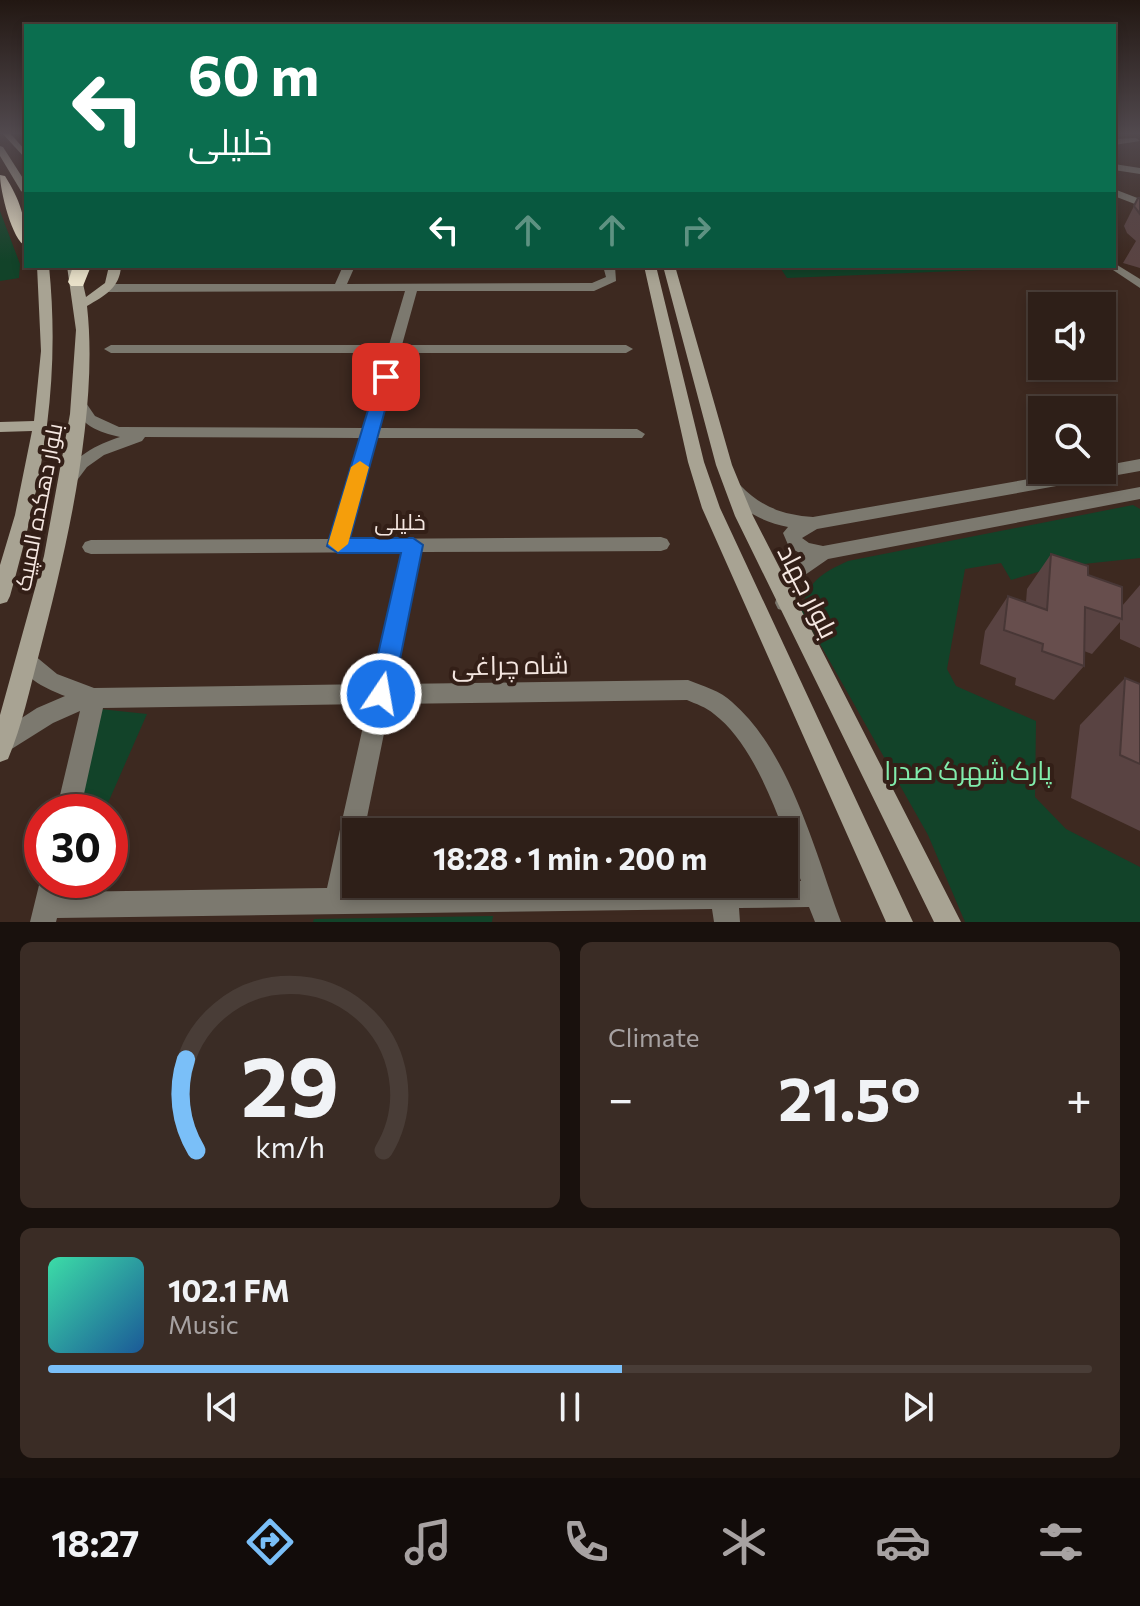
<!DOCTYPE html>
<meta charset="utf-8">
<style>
body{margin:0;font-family:Commissioner,Cairo,sans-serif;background:#3a2c25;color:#f1f3f6;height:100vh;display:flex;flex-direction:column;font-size:30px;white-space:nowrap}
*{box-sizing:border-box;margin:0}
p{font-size:26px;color:#a7a2a2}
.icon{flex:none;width:44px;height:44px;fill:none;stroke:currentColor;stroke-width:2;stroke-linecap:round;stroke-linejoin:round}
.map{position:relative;height:922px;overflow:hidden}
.sheet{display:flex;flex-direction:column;gap:20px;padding:20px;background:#19110d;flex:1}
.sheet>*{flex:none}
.hud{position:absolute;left:24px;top:24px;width:1092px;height:244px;border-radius:0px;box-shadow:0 4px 12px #0003,0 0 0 2px #493d37;background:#0b6e4f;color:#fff;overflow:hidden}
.buttons{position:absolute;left:1028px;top:292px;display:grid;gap:16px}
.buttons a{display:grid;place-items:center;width:88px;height:88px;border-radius:0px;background:#2e1f18;box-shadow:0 4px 12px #0003,0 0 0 2px #493d37;font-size:40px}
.speed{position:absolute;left:24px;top:794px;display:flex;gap:16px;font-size:40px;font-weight:700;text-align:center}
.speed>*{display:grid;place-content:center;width:104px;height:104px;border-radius:50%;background:#2e1f18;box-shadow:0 4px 12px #0003,0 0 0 2px #493d37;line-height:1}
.speed .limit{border:12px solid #d22;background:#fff;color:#111}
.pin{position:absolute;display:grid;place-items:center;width:68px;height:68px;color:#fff;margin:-34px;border-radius:16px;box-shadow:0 4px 12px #0006}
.me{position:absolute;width:88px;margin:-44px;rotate:12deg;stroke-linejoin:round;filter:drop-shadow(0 0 6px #0008)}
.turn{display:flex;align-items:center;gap:28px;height:168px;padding:0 32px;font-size:36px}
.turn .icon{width:104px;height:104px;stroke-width:2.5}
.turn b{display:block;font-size:56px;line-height:68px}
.lanes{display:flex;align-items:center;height:76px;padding:0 32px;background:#0003;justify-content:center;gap:40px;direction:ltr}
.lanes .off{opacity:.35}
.big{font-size:60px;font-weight:700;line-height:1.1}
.sheet .card{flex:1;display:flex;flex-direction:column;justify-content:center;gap:12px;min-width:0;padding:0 28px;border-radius:12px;background:#3a2c25}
.sheet .dial{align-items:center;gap:0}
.dial svg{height:208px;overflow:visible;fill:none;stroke:#493d37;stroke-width:7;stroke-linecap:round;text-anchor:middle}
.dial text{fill:#f1f3f6;stroke:none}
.song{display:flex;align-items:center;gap:24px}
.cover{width:96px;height:96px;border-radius:12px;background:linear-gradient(135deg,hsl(160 70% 55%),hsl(210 70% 35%))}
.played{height:8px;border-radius:4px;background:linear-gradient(90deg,#7abff8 55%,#493d37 55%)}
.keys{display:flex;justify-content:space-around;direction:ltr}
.heat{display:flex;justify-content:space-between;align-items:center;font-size:44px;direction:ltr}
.sheet .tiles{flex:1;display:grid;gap:20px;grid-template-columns:1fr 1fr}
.card:last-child{grid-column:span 2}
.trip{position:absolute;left:342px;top:818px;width:456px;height:80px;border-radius:0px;background:#2e1f18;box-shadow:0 4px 12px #0003,0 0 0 2px #493d37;font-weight:700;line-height:80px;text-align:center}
.dock{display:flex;height:128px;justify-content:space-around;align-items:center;background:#120c0a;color:#a7a2a2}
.dock .icon{width:56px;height:56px}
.dock .selected{color:#7abff8}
.dock b{font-size:36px;color:#f1f3f6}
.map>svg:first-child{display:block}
.green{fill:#124329}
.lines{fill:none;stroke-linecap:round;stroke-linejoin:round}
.street{fill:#7c796f;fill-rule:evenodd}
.secondary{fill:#a8a393;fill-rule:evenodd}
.highway{fill:#e9e1c9;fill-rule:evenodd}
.wall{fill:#594342}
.shaded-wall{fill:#483736}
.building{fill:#674e4d;stroke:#483736;stroke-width:2}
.route{fill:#1a73e8;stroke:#114b97;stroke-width:2}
.slow{fill:#f59e0b}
.labels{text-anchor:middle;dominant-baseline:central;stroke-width:8;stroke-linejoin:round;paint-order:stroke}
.street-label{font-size:22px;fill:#f5e7e1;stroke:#331f17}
.near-street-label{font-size:26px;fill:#f5e7e1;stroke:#331f17}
.near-park-label{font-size:26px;fill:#81edac;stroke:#331f17}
</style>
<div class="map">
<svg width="1140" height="922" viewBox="0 0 1140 922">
<rect width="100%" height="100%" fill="#3d2920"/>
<path class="green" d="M0,211L20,264L19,278L0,281Z
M779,266H1077L787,278Z
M1133,505L1140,509V558L1055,567L1011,580L1001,563L965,569L947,669L956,686L1036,721L1035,797L1066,829L1140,867V922H965L928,835L802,612C806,582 822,573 848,561Z
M100,709L147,714L104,812H76Z
M493,916L492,922H313L314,919Z"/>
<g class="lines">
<path class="street" d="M1114,139L1136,138L1140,141L1114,145Z
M1114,164L1140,168V174L1114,170Z
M1114,189L1140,199V206L1114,196Z
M1114,263L1140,279V288L1110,268L1108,266H1114Z
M343,266H355L347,284L592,283L606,277L603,266H615L616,281L594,291H417L402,345H626L633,349L626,353H400L379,428L637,429L645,434L642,438H377L349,539L661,537L667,539L670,544L667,549L661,551L421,552L394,684L688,680C703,686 721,691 732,702C790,752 815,852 841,922H815L809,907L739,908L740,922H714L712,909L57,918L56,922H30L42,873V880H65L63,892L327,888L368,704L103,708L80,812H56L80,711L53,723L2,755L0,732L37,708L65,696C47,689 26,680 17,661L20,655L27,652L34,655L57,674L94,688L373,684L402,552L91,554L85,552L82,547L85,542L91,540L331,539L361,438L145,437L142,441L104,455L87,467L75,483L69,485L61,479C75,456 95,445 120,437C98,432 81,426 72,403L79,398L84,400L95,416L119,427L364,428L387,353H111L104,349L111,345H389L405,291L108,292L102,288L108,284H335ZM687,700C696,704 706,707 714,714C758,747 784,831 801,881H784V884L353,888L356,872V832H364L390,704Z
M1140,459V471L817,529L802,538L809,543L823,546L1140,487V499L828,559L802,577L792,609L785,611L778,609L775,603C784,577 782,572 805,556L789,547L783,533L788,527C763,522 741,511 726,489L728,485H740C761,507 783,515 813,517L1080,470H1102V466Z"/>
<path class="secondary" d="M1,132H9L26,151V159Z
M0,146L3,147L26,183V194L21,191L0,156Z
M37,266H49C61,385 42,482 10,596L7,602L0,604V565L15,515L32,431L0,432V422L34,421L41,351Z
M67,266H79L86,297L105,283L109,266H121C120,288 104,296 87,306C99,412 66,551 39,654C30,688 22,726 8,759L0,762V715L44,556L70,414L76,330Z
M644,266H656L704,462L720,508L913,922H886L702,508L688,462Z
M663,266H675L732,465L753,516L961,922H934L735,516L716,465Z"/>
<path class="highway" d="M0,175L5,176C20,200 26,218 26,246C12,241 0,190 0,175Z
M73,266H91L83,286H71L68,282Z"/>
</g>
<path class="wall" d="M1138,198H1140V268L1123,263L1136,241L1127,233L1124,226Z
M1051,554L1088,575L1122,606L1140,585V648L1120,639V622L1092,654L1084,651V666L1054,700L1015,685L1016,678L980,664L985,631L1008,596L1026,602L1027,589Z
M1125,678L1140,684V831L1071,798L1080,725Z"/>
<path class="shaded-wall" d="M1115,132H1137L1136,135L1114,137Z"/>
<path class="building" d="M1138,198H1140V214L1134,206Z
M1051,554L1088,566V575L1122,587V619L1085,607L1084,666L1042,651L1043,644L1004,630L1008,596L1047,610Z
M1125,678L1140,684V764L1120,755Z"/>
<linearGradient id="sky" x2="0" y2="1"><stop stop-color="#221712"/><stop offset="0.51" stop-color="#51494e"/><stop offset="1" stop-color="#51494e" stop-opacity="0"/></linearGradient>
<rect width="1140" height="261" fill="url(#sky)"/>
<path class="route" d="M386,372L394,377L350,538H413L423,545L393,694L390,702L381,705L372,702L369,694L401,553H338L327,546L378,377Z"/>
<path class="slow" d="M360,461L369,467L348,544L338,552L328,544L351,467Z"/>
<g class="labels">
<g class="street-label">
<text transform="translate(38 507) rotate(-79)">بلوار دهکده المپیک</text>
<text x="400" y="521">خلیلی</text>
</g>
<g class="near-street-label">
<text transform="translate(809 591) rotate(63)">بلوار جهاد</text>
<text transform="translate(510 664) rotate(-1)">شاه چراغی</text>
</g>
<g class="near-park-label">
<text x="968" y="769">پارک شهرک صدرا</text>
</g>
</g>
</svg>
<div class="buttons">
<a><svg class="icon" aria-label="sound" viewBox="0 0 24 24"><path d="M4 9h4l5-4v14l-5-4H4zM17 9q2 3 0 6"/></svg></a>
<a><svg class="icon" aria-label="search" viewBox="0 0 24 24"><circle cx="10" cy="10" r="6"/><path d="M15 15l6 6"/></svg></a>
</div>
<div class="speed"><div class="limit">30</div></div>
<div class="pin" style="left:386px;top:377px;background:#d93025"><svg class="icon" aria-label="arrive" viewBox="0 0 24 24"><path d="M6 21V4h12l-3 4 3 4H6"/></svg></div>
<svg class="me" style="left:381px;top:694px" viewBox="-20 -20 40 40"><circle r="17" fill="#1a73e8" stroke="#fff" stroke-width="3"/><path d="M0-11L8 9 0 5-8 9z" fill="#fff"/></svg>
<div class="trip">18:28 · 1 min · 200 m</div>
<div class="hud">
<div class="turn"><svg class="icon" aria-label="left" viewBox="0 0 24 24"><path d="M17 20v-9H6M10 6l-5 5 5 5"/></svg><div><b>60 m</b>خلیلی</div></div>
<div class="lanes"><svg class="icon" aria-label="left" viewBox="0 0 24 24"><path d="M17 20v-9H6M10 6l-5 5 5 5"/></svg><svg class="icon off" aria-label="ahead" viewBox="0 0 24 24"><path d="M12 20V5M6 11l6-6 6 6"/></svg><svg class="icon off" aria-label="ahead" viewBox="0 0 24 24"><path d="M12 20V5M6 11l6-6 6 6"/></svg><svg class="icon off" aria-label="right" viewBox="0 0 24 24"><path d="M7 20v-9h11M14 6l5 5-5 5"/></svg></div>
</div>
</div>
<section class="sheet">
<div class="tiles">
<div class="card dial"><svg viewBox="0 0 100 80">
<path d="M14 69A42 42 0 1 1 86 69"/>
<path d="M14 69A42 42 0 0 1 10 34" stroke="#7abff8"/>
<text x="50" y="56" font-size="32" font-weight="700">29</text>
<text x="50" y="72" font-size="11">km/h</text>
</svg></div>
<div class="card"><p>Climate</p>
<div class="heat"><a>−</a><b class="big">21.5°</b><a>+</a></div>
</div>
<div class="card">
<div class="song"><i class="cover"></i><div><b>102.1 FM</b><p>Music</p></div></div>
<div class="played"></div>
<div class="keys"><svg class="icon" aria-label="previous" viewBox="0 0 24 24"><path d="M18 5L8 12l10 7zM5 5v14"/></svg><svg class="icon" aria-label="pause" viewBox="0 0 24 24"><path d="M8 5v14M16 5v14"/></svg><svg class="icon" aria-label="next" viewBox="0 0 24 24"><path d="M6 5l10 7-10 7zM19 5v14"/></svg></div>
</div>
</div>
</section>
<nav class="dock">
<b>18:27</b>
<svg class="icon selected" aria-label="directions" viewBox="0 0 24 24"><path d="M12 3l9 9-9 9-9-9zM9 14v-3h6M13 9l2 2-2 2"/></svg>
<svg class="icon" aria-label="music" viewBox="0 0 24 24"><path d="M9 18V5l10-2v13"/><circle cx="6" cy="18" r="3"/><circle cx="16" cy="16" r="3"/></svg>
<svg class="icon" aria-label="phone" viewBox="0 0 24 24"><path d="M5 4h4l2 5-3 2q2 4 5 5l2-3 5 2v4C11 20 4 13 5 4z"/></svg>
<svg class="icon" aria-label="climate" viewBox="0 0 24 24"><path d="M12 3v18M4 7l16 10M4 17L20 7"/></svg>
<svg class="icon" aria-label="car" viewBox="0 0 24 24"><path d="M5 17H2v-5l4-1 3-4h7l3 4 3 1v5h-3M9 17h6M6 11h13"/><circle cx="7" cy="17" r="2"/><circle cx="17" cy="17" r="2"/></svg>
<svg class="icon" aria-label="filters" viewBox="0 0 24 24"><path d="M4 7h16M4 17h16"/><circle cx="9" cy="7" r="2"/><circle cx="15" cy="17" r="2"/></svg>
</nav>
